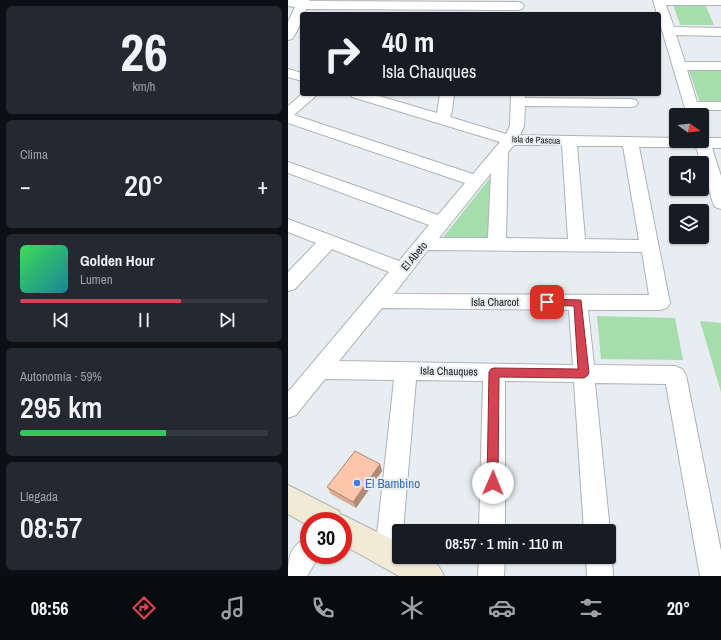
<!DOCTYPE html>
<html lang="es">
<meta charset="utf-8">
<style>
body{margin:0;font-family:"Archivo Narrow",sans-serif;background:#242831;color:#f1f3f6;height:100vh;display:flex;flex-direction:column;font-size:15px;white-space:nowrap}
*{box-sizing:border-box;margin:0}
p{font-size:13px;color:#9ea1a6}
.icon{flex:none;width:22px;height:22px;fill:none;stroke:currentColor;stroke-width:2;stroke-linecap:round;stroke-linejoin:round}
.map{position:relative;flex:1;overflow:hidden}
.panel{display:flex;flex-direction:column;gap:6px;padding:6px;background:#0d0f14;width:288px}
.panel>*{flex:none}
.top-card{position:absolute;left:12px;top:12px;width:361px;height:84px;border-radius:4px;box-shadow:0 1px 3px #0004;background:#171b24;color:#f1f3f6;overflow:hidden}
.needle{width:26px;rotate:104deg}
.tools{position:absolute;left:381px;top:108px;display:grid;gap:8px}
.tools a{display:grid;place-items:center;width:40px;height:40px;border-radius:4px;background:#171b24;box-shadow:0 1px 3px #0004;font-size:20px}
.speed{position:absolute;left:12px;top:512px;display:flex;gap:8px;font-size:20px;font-weight:700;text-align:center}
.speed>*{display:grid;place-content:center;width:52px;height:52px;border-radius:50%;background:#171b24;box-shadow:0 1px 3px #0004;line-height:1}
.speed .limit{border:6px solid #d22;background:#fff;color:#111}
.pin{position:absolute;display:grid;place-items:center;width:34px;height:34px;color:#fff;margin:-17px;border-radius:8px;box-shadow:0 2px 6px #0006}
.me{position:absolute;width:44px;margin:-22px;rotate:1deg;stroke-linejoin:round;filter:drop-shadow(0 0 3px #0008)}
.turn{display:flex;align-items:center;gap:14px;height:84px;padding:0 16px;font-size:18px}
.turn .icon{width:52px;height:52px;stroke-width:2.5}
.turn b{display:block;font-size:28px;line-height:34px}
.big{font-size:30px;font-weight:600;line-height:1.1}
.panel .widget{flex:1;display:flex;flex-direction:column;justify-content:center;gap:6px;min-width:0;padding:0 14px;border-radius:6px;background:#242831}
.panel .dial{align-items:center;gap:0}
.dial b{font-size:52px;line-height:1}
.song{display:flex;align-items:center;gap:12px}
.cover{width:48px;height:48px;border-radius:6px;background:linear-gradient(135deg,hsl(130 70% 55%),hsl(190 70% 35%))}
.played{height:4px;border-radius:2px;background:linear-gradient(90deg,#d44351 65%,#363941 65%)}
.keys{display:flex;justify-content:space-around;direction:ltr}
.heat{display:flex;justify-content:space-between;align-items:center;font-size:22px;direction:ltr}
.charge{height:6px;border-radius:3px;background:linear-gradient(90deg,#34c759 59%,#363941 0)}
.trip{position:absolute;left:104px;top:524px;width:224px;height:40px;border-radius:4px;background:#171b24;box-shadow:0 1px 3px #0004;font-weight:600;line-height:40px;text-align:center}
.menu{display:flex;height:64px;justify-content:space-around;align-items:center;background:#090b0e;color:#9ea1a6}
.menu .icon{width:28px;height:28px}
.menu .on{color:#d44351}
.menu b{font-size:18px;color:#f1f3f6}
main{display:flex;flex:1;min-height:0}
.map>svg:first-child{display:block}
.green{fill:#a6ddad}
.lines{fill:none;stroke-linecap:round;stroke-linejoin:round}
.street-casing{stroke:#aeb3b7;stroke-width:2}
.secondary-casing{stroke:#aeb3b7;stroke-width:2}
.street{fill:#fff;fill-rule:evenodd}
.secondary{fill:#f1ead5;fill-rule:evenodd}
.wall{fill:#d8aa93}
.shaded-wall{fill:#b08b78}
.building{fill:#fbc6ab;stroke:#b08b78}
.route{fill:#d44351;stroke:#8a2c35}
.shop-dot{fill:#3f7fe0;stroke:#e8edf1;stroke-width:1.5}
.labels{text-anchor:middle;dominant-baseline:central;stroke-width:4;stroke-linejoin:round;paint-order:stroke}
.far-street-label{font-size:9px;fill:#1b1d1e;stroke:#e8edf1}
.street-label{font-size:11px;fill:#1b1d1e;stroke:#e8edf1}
.near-shop-label{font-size:13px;fill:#366cbe;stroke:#e8edf1;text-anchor:start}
</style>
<main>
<section class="panel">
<div class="widget dial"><b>26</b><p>km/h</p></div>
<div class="widget"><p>Clima</p>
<div class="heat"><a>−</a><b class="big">20°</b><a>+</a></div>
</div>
<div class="widget">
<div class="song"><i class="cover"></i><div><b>Golden Hour</b><p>Lumen</p></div></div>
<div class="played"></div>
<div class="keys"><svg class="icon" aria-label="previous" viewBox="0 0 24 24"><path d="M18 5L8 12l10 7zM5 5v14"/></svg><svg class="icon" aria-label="pause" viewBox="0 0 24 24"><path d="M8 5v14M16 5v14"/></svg><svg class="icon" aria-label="next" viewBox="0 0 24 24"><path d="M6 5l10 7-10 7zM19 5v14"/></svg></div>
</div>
<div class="widget"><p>Autonomía · 59%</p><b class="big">295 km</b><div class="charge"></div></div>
<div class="widget"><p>Llegada</p><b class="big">08:57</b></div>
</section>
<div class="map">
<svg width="433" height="576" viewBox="0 0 433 576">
<rect width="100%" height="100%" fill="#e8edf1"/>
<path class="green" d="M385,4H417L426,25H392Z
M400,68H433V103H412Z
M205,174L204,240H153Z
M309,316L387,318L395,360L313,359Z
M412,321L433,323V392Z"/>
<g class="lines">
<g class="street-casing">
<path id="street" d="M0,0H22L21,1L230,2L234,3L236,6L234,9L230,10L18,9L16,14H14C14,22 9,32 4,39L0,40V22L7,7L0,6Z
M365,0H433V5H378L386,27L433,28V36L388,35L397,62H433V70H399L409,102H433V110H412L413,115H399L371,20V14H369Z
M0,69L14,73V81L0,77Z
M14,94H30L6,115L185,174L212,142L64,97L62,94H84L149,113L152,94H166L164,111L162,117L218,134L222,126L223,94H237V98L343,99L348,100L350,103L348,106L343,107L237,106L236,126L232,135L388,138V141H414V135L420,138H433V148H424L433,176V209L427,207L425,203L408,147H351L382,303L379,308L372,310H300L306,365L387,366L394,369L398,375L433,551V576H412L378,384L307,383L322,531L321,532V531H296L286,382L217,381V531H191L195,381L128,380L115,531H111V557L109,562L100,566L91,562L87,553L106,380L37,379L8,415L0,418V392L101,272L44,249L7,289L0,291V272L28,243L0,232V219L111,261L141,225L0,173V162L150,215L177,183L0,123V106ZM226,145H274L280,239L218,238L220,152ZM289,146H335L351,240L297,239ZM203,173L200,238H151ZM140,250L354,252L361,295L106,294ZM94,308L281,310L285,365L51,361Z
M21,537V555H32L19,576H0C0,557 2,545 21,537Z
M321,550L324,557L325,576H299L298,557H321Z
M191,557H217L216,576H190Z"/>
</g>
<g class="secondary-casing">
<path id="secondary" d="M0,485L51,511L53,515H55L111,543V557C132,557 147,554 156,576H111L55,545V521H21V526L0,514Z"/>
</g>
<use href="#street" class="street"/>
<use href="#secondary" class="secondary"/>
</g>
<path class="wall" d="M92,464L94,471L68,508L43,494L39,487Z"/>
<path class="shaded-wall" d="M92,464L94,471L68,508L65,502Z"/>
<path class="building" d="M67,451L92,464L65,502L39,487Z"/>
<path class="route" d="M259,299L293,300L301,373L299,376L296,378L211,377L210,483L209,487L205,489L201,487L199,483L201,372L203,369L206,368L290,369L286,306L256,305L254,302L256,300Z"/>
<circle class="shop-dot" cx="69" cy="483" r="4"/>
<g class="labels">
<g class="far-street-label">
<text transform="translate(248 140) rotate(2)">Isla de Pascua</text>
</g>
<g class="street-label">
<text transform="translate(126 256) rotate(-50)">El Abeto</text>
<text x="207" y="302">Isla Charcot</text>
<text transform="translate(161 371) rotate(1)">Isla Chauques</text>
</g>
<g class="near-shop-label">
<text x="77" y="483">El Bambino</text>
</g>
</g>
</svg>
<div class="tools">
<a><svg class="needle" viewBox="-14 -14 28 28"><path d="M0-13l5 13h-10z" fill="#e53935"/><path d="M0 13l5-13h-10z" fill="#9ea1a6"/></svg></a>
<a><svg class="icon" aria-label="sound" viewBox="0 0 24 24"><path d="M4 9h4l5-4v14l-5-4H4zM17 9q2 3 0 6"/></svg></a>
<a><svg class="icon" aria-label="layers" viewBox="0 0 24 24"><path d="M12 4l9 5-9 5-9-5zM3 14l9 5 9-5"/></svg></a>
</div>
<div class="speed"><div class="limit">30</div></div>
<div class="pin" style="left:259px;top:302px;background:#d93025"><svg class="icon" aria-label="arrive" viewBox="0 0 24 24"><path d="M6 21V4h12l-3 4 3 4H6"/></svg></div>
<svg class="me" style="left:205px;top:483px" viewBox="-20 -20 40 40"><circle r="19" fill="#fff"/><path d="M0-13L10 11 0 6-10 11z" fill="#d44351"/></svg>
<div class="trip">08:57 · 1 min · 110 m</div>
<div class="top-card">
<div class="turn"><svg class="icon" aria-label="right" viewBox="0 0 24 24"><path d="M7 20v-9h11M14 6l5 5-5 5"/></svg><div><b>40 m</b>Isla Chauques</div></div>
</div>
</div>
</main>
<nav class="menu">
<b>08:56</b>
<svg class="icon on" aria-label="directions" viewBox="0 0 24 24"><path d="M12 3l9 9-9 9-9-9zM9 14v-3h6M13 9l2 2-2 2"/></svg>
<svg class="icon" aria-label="music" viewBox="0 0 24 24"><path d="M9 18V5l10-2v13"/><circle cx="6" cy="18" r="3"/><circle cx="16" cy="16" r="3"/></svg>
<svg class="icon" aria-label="phone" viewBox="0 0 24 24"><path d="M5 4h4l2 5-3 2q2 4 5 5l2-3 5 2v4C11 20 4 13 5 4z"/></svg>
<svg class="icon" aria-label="climate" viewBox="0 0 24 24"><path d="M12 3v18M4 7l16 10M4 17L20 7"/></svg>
<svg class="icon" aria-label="car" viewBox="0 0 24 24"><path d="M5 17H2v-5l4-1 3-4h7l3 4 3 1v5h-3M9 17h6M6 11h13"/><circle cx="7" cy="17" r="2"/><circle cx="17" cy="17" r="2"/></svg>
<svg class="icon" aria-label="filters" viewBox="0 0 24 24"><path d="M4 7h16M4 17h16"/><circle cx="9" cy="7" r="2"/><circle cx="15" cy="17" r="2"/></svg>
<b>20°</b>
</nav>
